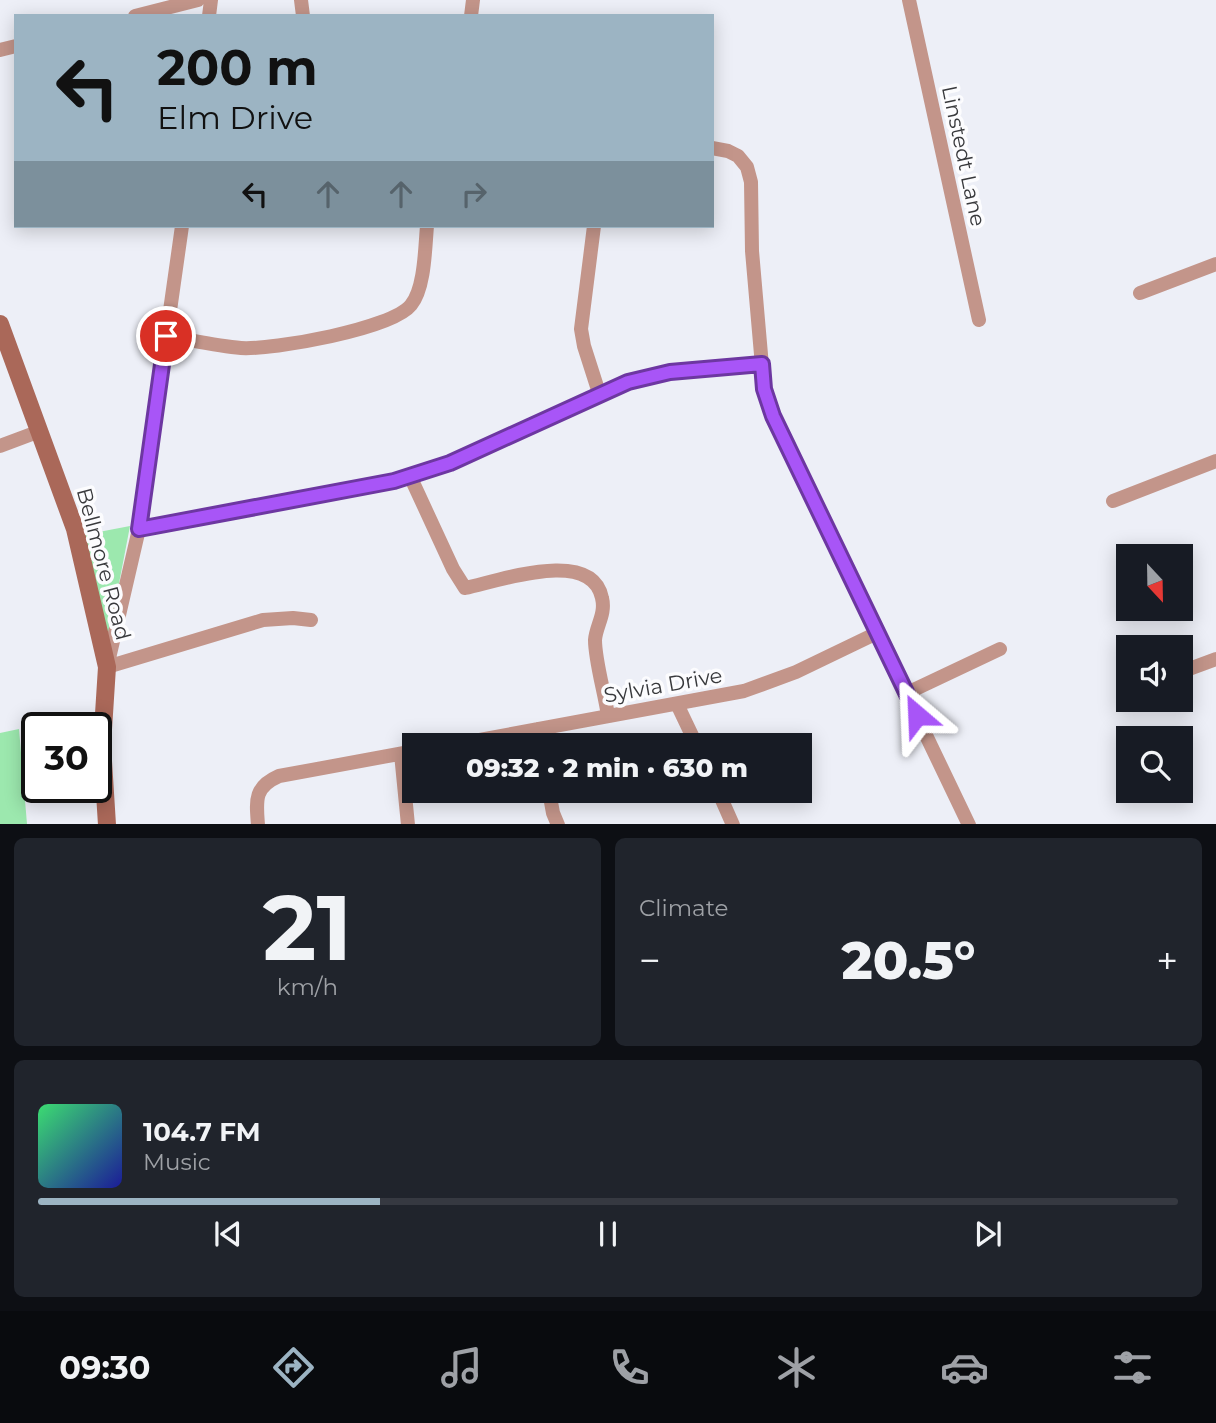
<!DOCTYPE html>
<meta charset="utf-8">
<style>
body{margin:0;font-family:Montserrat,sans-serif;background:#20242c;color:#f1f3f6;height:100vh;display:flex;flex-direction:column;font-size:26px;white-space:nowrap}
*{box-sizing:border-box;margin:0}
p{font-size:23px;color:#9ea1a6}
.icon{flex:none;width:38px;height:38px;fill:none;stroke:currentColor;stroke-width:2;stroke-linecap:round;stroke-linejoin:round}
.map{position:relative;height:824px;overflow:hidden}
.drawer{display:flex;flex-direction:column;gap:14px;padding:14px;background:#0d0f14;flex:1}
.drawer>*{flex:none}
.top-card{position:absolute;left:14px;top:14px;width:700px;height:214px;border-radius:0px;box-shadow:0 4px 18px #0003;background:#9cb4c3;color:#111;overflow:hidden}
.needle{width:46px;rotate:158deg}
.buttons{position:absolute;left:1116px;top:544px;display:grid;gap:14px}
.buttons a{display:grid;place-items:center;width:77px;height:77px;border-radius:0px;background:#171b24;box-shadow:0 4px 18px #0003;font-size:35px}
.speed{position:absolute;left:21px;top:712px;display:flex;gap:14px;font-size:35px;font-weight:700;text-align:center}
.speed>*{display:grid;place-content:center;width:91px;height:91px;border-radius:50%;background:#171b24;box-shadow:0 4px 18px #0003;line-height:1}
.speed .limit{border:4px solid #111;border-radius:10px;background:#fff;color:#111}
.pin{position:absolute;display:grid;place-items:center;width:60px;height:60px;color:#fff;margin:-30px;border:4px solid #fff;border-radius:50%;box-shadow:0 2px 7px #0007}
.me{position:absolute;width:77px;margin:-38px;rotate:334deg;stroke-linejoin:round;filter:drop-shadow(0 0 5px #0008)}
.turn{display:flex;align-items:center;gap:24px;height:147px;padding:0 28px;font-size:32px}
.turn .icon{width:91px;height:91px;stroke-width:2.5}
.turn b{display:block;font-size:49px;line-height:60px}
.lanes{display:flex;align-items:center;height:66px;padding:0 28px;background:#0003;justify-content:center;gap:35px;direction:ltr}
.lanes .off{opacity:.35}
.big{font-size:52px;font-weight:800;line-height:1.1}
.drawer .tile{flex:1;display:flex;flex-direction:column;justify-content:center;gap:10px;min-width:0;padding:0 24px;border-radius:10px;background:#20242c}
.drawer .dial{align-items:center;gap:0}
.dial b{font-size:91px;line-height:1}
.song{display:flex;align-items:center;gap:21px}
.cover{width:84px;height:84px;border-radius:10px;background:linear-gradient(135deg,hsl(140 70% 55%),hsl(240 70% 35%))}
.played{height:7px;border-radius:4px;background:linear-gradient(90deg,#9cb4c3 30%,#363941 30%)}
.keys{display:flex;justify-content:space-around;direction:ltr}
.heat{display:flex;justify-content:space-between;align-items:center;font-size:38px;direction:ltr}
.drawer .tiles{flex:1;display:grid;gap:14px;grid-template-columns:1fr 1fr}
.tile:last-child{grid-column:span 2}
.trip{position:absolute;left:402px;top:733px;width:410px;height:70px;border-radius:0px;background:#171b24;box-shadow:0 4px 18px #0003;font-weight:800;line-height:70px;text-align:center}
.tabs{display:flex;height:112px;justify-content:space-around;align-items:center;background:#090b0e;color:#9ea1a6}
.tabs .icon{width:49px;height:49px}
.tabs .on{color:#9cb4c3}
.tabs b{font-size:32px;color:#f1f3f6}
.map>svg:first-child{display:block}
.green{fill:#9ce8ae}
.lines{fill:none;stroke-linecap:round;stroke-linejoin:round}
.minor{stroke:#c3958a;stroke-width:14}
.secondary{stroke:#aa6859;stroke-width:18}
.route-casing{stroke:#6d37a1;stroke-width:18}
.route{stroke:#a855f7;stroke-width:12}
.labels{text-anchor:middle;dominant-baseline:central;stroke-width:7;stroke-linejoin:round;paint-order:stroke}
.street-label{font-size:21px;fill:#38393c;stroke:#fcfcfe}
</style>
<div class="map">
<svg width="1216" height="825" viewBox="0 0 1216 825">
<rect width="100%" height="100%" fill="#edeff7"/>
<path class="green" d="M130,526L107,646L83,535Z
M19,729L27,824H0V733Z"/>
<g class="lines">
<path class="minor" d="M301,0L303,16
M909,0L979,320
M135,16L198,0
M209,16L211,0
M471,16L473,0
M0,50L16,46
M712,148L728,151L738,156L747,167L751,182L752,251L764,389L773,416L969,825
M182,226L139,529L107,667L263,620L293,618L311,620
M594,226L581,329L584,346L600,396
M1140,293L1216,264
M166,336C191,340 216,346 241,348C273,350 392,329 411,305C425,288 425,247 427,226
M0,446L40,431
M410,476L453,569L465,588C499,581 592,547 602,598C606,614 596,626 595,640C595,661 605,694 608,716
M1113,501L1216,461
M139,529L395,481L450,463L628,382L670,372L762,364
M1181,672L1216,659
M907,693L1000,649
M677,704L697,746
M538,729L541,746
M447,746L744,691L796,672L877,633
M401,754L408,825
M549,791L553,813L558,825
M718,791L733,825
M258,825C256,800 254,787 279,776L415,751"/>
<path class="secondary" d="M0,324L75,529L107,667L102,745L107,825"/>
</g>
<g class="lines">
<g class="route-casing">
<path id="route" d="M166,336L139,529L394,481L450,463L628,382L670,372L762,364L764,389L773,416L917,715"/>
</g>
<use href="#route" class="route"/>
</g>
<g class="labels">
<g class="street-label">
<text transform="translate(964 156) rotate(78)">Linstedt Lane</text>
<text transform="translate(104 564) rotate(75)">Bellmore Road</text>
<text transform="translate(663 685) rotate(-10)">Sylvia Drive</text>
</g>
</g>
</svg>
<div class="buttons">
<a><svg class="needle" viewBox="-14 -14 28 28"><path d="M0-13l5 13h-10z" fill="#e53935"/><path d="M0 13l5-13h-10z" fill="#9ea1a6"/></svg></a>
<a><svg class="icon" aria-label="sound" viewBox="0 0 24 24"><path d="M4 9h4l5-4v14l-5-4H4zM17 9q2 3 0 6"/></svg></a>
<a><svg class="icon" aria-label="search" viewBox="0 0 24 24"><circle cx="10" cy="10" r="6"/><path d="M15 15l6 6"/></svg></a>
</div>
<div class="speed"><div class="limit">30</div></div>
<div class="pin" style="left:166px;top:336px;background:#d93025"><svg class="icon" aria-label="arrive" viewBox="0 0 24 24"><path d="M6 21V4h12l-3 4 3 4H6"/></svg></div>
<svg class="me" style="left:917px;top:715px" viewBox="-20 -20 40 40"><path d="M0-17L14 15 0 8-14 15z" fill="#a855f7" stroke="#fff" stroke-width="4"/></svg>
<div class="trip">09:32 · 2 min · 630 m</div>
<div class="top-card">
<div class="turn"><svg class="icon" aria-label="left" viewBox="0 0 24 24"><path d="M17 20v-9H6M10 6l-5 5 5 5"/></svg><div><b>200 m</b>Elm Drive</div></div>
<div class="lanes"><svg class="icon" aria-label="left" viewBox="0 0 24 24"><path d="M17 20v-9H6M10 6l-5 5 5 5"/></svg><svg class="icon off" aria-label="ahead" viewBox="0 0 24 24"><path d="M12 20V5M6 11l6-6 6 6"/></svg><svg class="icon off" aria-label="ahead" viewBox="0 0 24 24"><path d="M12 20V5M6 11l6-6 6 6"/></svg><svg class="icon off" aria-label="right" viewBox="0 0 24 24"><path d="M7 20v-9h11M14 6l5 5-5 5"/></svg></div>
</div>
</div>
<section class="drawer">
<div class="tiles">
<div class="tile dial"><b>21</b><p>km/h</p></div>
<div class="tile"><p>Climate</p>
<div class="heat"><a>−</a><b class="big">20.5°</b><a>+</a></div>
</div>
<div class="tile">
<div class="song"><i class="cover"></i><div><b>104.7 FM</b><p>Music</p></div></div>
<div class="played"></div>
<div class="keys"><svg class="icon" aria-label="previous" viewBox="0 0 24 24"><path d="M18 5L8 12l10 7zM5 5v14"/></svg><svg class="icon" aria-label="pause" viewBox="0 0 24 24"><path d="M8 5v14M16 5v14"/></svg><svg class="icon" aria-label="next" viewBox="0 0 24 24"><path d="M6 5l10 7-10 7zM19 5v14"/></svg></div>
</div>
</div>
</section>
<nav class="tabs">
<b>09:30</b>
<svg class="icon on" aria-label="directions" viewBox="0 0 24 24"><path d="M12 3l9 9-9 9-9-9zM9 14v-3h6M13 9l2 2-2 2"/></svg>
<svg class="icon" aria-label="music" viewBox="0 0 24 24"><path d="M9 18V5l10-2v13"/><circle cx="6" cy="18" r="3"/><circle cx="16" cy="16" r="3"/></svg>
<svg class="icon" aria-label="phone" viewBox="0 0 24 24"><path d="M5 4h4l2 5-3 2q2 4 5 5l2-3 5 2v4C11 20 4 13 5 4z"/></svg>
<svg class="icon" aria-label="climate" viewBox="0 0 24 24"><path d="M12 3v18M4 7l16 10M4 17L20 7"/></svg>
<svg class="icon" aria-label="car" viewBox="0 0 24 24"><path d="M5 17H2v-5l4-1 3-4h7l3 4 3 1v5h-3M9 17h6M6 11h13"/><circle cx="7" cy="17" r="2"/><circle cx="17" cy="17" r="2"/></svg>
<svg class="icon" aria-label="filters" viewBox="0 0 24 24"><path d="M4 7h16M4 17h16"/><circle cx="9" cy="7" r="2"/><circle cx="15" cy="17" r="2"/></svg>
</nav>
